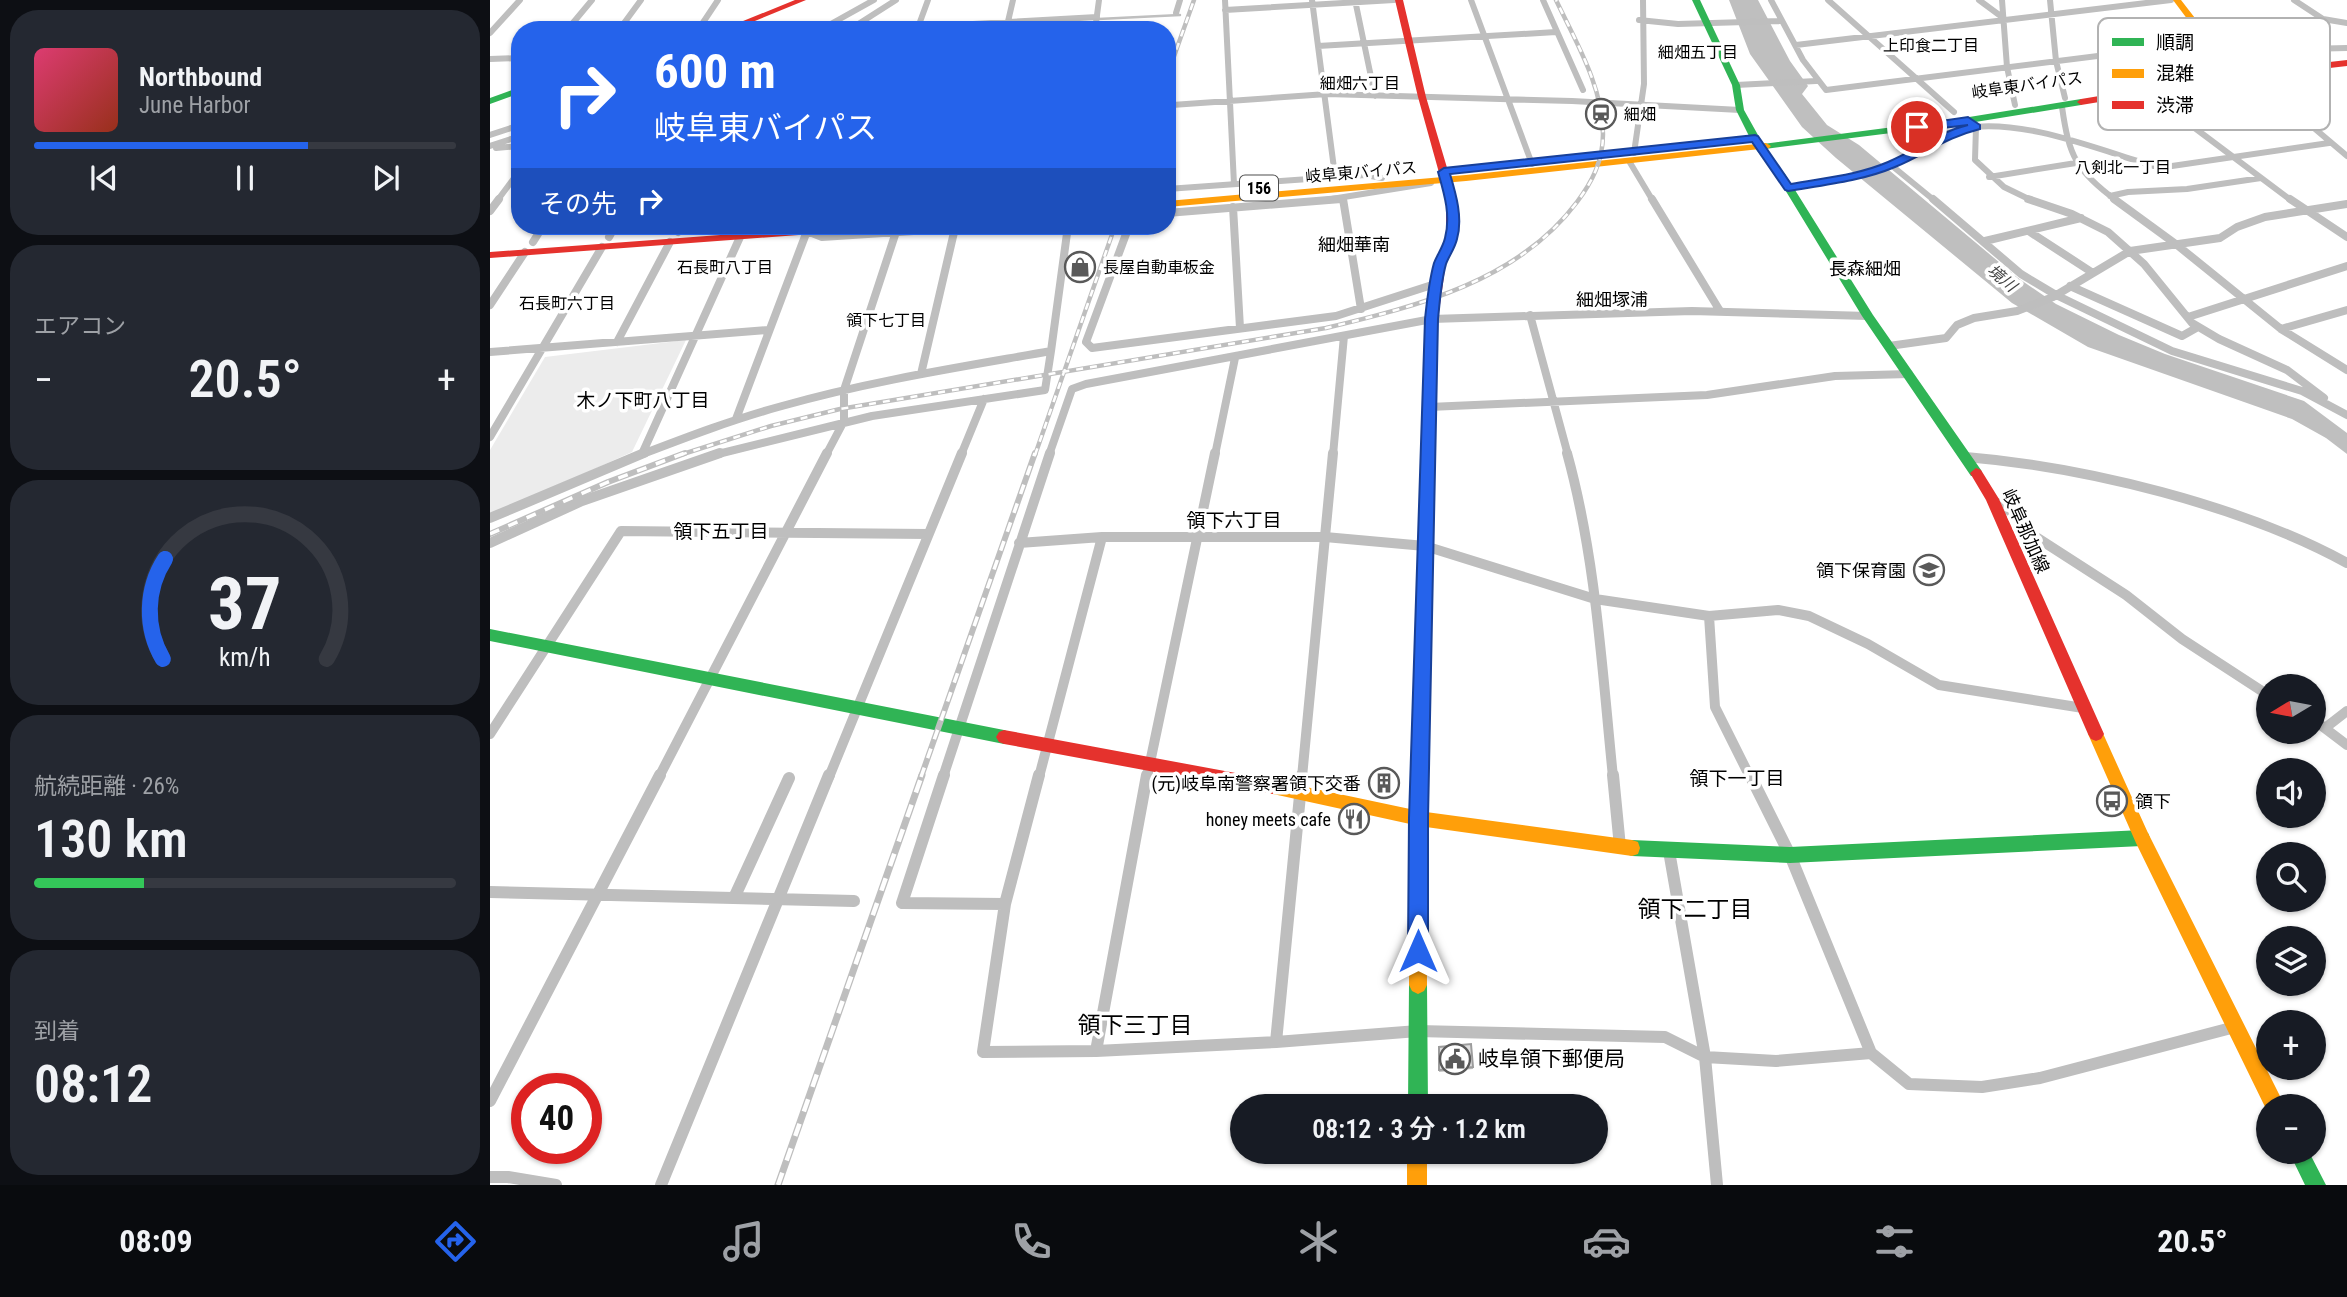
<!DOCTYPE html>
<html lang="ja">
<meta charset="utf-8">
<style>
body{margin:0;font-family:"Roboto Condensed","Noto Sans JP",sans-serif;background:#242831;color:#f1f3f6;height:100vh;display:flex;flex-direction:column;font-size:26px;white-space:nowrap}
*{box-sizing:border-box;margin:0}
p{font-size:23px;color:#9ea1a6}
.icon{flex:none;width:38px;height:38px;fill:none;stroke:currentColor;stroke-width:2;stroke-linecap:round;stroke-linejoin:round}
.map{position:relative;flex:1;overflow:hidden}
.sheet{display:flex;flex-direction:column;gap:10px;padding:10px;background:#0d0f14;width:490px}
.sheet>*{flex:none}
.top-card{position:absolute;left:21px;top:21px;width:665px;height:214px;border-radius:28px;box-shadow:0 2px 5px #0004;background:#2563eb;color:#fff;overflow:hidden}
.needle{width:46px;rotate:260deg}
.buttons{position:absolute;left:1766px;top:674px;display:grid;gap:14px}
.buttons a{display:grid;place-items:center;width:70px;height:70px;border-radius:50%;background:#171b24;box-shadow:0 2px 5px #0004;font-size:35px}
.speed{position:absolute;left:21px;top:1073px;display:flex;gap:14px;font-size:35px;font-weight:700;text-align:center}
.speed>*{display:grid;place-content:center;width:91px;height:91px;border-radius:50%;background:#171b24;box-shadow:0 2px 5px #0004;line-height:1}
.speed .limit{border:10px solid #d22;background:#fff;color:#111}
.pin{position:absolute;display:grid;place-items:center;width:60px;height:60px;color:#fff;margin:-30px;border:4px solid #fff;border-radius:50%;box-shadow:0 2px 7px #0007}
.me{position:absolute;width:77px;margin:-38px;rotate:0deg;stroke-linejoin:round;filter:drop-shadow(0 0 5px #0008)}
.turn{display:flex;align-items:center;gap:24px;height:147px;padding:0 28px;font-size:32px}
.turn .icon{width:91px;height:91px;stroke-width:2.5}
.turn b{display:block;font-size:49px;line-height:60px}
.then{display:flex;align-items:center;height:66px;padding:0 28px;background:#0003;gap:14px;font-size:26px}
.big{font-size:52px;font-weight:600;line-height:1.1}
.sheet .widget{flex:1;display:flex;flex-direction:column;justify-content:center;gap:10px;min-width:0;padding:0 24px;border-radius:28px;background:#242831}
.sheet .dial{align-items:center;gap:0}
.dial svg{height:182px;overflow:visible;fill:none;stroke:#363941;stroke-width:7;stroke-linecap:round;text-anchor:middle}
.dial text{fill:#f1f3f6;stroke:none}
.song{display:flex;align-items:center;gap:21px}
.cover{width:84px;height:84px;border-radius:10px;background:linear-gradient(135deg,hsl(340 70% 55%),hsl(10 70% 35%))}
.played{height:7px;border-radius:4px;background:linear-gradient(90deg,#2563eb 65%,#363941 65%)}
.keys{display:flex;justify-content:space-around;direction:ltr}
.heat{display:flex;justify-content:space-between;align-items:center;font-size:38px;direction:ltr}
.charge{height:10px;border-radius:5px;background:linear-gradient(90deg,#34c759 26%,#363941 0)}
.trip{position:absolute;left:740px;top:1094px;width:378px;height:70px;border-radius:35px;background:#171b24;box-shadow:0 2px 5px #0004;font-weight:600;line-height:70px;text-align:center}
.dock{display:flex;height:112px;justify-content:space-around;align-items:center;background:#090b0e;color:#9ea1a6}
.dock .icon{width:49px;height:49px}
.dock .current{color:#2563eb}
.dock b{font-size:32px;color:#f1f3f6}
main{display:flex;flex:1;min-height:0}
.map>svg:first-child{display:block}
.green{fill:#ececec}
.water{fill:#bfbfbf}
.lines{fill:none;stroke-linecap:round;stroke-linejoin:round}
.stream{stroke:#bfbfbf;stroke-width:2.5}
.street-far3{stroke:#bebebe;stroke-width:6}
.street-far2{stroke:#bebebe;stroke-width:8}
.street-far1{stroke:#bebebe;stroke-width:10}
.street{stroke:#bebebe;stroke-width:12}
.fast{fill:#30b455;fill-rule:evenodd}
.slow{fill:#ff9f0a;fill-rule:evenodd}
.jam{fill:#e5322d;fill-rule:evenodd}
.rail-far2-casing{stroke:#bebebe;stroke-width:4.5}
.rail-far1-casing{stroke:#bebebe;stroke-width:6}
.rail-casing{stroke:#bebebe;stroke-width:7}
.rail-far2{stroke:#fff;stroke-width:2.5;stroke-dasharray:7;stroke-linecap:butt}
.rail-far1{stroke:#fff;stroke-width:3.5;stroke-dasharray:10;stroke-linecap:butt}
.rail{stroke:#fff;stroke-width:4.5;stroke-dasharray:13;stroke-linecap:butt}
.wall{fill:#c0c0c0}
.building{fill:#dfdfdf;stroke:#9c9c9c;stroke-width:2}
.route{fill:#2563eb;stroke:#184099;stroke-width:2}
.labels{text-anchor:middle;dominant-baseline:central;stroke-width:7;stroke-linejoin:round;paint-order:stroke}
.far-neighbourhood-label{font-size:16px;fill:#000;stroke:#fff}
.far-street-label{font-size:16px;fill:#000;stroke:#fff}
.far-poi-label{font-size:16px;fill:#000;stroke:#fff;text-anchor:start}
.shield{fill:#fff;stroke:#4c4c4c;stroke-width:2}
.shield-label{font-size:16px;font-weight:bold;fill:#000}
.far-water-label{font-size:16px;font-style:italic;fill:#444;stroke:#fff}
.far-quarter-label{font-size:18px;fill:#000;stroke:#fff}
.street-label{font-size:18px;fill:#000;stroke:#fff}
.poi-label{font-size:18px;fill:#000;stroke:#fff;text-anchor:end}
.neighbourhood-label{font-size:19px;fill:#000;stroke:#fff}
.near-poi-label{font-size:21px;fill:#000;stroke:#fff;text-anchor:start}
.near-neighbourhood-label{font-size:23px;fill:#000;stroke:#fff}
.key{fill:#fff;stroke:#b2b2b2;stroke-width:2}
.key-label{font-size:19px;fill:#000}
</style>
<main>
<section class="sheet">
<div class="widget">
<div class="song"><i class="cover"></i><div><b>Northbound</b><p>June Harbor</p></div></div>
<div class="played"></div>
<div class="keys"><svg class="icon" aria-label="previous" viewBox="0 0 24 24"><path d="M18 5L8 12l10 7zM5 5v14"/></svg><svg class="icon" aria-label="pause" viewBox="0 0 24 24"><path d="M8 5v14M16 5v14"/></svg><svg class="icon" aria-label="next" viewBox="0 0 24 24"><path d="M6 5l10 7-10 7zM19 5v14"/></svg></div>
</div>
<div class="widget"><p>エアコン</p>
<div class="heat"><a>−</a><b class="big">20.5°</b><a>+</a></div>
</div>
<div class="widget dial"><svg viewBox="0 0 100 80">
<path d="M14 69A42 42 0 1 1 86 69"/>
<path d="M14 69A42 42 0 0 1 15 25" stroke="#2563eb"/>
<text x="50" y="56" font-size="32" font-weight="700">37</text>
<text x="50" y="72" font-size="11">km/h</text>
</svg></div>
<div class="widget"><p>航続距離 · 26%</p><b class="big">130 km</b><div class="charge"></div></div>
<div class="widget"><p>到着</p><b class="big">08:12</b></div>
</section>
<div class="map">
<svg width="1857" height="1185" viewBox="0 0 1857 1185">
<rect width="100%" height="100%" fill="#fff"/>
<path class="green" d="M196,340L142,452L0,516V450L55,357Z"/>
<path class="water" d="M1239,0H1268L1300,61L1318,86L1312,94L1337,125L1369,145L1528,278L1566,304L1629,335L1675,354L1814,401L1857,433V454L1836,438L1802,419L1598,347L1522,303L1346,158L1312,127L1260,54Z"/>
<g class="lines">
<path class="stream" d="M608,19L690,15"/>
<path class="street-far3" d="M735,0L744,184
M822,0L845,176
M865,0L885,96
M981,0L1042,164
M1053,0L1093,90
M1281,0L1313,60L1336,90L1719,42L1815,49L1857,48
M1338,0L1464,112
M1489,0L1512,17
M1512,0L1517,67L1525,105
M1560,0L1566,61L1575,98
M1804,0L1833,19L1857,23
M735,10L904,0
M686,13L690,0
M1149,20L1188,24L1290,21
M77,30L102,0
M129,30L151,0
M208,30L228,0
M330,30L384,0
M359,30L406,0
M374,30L607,17
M427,30L438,0
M516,30L523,0
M605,30L609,0
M0,33L30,0
M1306,45L1681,0
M828,46L1066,32
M0,59L30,58
M1760,74L1857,156
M1246,85L1326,81
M1658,93L1802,201
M1572,107C1579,156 1586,171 1627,201
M677,114L682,105L837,94L1082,101L1250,110
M1486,127L1485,160L1514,187L1543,201
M0,135L30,125
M0,146L30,136
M6,148L30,146
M1144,153L1154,84L1153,0
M1139,161L1163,201
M1401,165L1445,201
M1499,177L1586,163
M1298,187C1333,182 1370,179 1403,164C1427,153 1448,133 1475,128C1533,118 1609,150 1664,166H1682L1839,143
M677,189L875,175L892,178
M1620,196L1638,192L1697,189L1771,178
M7,201L30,170
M829,201L941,183"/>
<path class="street-far2" d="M853,199L871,309
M1162,199L1230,311
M1443,199L1531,274L1566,295L1682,351L1812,391L1857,415
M1538,199L1582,214L1618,232L1654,264L1702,323L1729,339L1797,370L1834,398
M1624,199L1687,245L1791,329L1857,370
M1800,199L1857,237
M743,207L750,328
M0,211L9,199
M677,213L851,199
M639,226L596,342L602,348L846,316L945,284
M188,232L191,226
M1540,232L1603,273
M119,237L125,226
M1495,241L1591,218
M43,242L53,226
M1580,286L1692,336L1708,327
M0,305L35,252
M1040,315L1078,455
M1698,317L1857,266
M1791,329L1857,310
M127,342L180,242
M1399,346L1456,338L1467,325L1484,318L1527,311L1563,297L1640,251L1730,238L1747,227L1775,217L1857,204
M0,352L278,330
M431,374L465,228
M939,407L1217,395L1345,376L1419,374
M246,419L317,231L332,237L500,226
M0,437L112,247
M152,454L255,226
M150,455C197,437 244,419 292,406C380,381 471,367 561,351L578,226
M224,455L382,416L555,390L561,351
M336,455L354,421V390L406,232
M471,455L494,399
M559,455L582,389L596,384L942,319L1202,311L1378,316
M725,455L745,358
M843,455L854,336"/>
<path class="street-far1" d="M1077,453C1106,558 1112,669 1123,777
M1476,457C1596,467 1751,505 1857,563
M1502,500L1520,511L1546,537L1636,595L1692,639L1778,695
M0,518L154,453
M0,543L92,501L230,453
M529,543L612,537H835L935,546L1105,599L1219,616L1288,610L1319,616L1378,644L1449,685L1593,708
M1219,616L1225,707L1260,777
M1824,720L1857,745
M1835,728L1857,711
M0,734L131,531L438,534
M169,777L337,453
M339,777L472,453
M453,777L560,453
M549,777L612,537
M657,777L725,453
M812,777L843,453"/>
<path class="street" d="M454,775L412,903L515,904
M549,775L515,904L493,1052L606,1051L786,1042L928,1031L1175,1037L1215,1057L1286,1061L1381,1053
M1123,775L1130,847
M1260,775L1300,855L1381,1053L1419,1084L1492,1087L1550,1078L1745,1027
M1179,851L1215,1057L1227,1185
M0,892L364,901
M244,898L299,778
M786,1042L812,775
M606,1051L657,775
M0,1101L170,775
M0,1177H18L66,1185
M171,1185L339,775"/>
<path class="fast" d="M1202,0H1210L1250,85L1254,110L1273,144L1473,118L1591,99L1595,102L1591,105L1473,124L1275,149L1295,174L1383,315L1491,470L1492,473L1491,476H1481L1372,316L1286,175L1265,148L1246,110L1242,85Z
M30,87V93L0,104V98Z
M0,629L514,730L519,732L522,737L519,742L514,744L0,641Z
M1652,830L1658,833L1660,838L1658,843L1652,846L1300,863L1142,856L1136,854L1134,848L1136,842L1142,840L1300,847Z
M928,976L934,979L937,985L938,1106H918L919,985L922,979Z
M1799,1152H1819L1836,1185H1815Z"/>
<path class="slow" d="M1683,0H1691L1722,40L1763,72V76H1757L1716,44Z
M1276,143L1281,146L1279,148L976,181L677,207V201L976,175Z
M935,579L940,580L942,584L936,812L1142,840L1148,842L1150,848L1148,854L1142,856L936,827L937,985L934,991L928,994L922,991L919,985L920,824L783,794L777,792L775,787L777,782L783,780L920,809L928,584L930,580Z
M1606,727L1611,729L1658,833L1795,1106H1778V1113L1646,843L1598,734L1601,729Z
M917,1152H937V1185H917Z"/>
<path class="jam" d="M305,0H316L243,30H231Z
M905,0H913L936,97L966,198V239L956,262L948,319L942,584L940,588H930L928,584L936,319L946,262L956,239V198L928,97Z
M1857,60V66L1761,77L1591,105L1587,102L1591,99L1761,71Z
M351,226H394L389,229L0,258V252Z
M1486,468L1491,470L1509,499L1614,734L1611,739L1606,741L1601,739L1598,734L1496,500L1480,473Z
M514,730L783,780L789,782L791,787L789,792L783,794L514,744L509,742L506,737L509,732Z"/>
<g class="rail-far2-casing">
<path id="rail-far2" d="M677,76L704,0
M190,455L281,426L350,409L836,328C928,306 1028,281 1087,202C1102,182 1113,161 1113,134C1113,87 1086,42 1066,0
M545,455L625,226"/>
</g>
<g class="rail-far1-casing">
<path id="rail-far1" d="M0,534L118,482L195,453
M431,777L545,453"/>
</g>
<g class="rail-casing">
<path id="rail" d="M288,1185L432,775"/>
</g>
<use href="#rail-far2" class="rail-far2"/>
<use href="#rail-far1" class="rail-far1"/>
<use href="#rail" class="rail"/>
</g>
<path class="wall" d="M883,775H905L904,788H883Z
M949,1047L983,1067V1069L949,1072Z"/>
<path class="building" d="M883,775H905L904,786L882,785Z
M981,1044L983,1067L949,1070V1047Z"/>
<path class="route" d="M1478,117L1490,125V129C1457,137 1436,154 1405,167C1372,181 1334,185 1298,191L1295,190L1262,142L960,174C966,194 973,218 967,239C965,248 959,256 956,264C951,282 950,300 948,319L938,818V951L935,958L928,961L921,958L918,951L919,818L935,319C937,300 939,281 944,263C947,255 953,247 955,238C961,215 954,193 948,172L954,168L1265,135L1268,136L1301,184C1333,178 1368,175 1398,162C1426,150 1449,132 1478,125L1427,131L1423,130V125Z"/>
<defs>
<g id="station-ring" transform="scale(1.575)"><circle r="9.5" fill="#fff" stroke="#595959" stroke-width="1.5"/><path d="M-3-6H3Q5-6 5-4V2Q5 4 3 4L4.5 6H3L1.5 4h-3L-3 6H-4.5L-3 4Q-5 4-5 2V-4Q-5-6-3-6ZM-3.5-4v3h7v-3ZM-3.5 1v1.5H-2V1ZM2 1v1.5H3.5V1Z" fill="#595959"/></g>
<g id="shop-ring" transform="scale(1.575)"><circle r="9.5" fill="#fff" stroke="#595959" stroke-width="1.5"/><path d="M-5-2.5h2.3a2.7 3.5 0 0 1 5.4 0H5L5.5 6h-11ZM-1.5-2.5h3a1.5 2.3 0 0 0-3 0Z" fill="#595959"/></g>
<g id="school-ring" transform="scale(1.575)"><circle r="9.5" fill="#fff" stroke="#595959" stroke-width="1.5"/><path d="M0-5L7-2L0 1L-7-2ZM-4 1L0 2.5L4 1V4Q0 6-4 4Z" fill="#595959"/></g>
<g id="building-ring" transform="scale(1.575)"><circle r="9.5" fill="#fff" stroke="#595959" stroke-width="1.5"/><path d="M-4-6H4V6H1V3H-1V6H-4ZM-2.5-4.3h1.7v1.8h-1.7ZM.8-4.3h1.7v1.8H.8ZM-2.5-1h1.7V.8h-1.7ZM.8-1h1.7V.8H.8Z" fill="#595959"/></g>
<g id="bus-ring" transform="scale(1.575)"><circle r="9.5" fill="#fff" stroke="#595959" stroke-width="1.5"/><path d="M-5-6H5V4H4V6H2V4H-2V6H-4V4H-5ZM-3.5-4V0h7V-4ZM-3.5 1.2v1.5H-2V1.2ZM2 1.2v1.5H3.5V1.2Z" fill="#595959"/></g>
<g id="restaurant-ring" transform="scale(1.575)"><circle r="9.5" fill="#fff" stroke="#595959" stroke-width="1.5"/><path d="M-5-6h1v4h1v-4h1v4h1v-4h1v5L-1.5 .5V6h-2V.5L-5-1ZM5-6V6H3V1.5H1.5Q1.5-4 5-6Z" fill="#595959"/></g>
<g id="civic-ring" transform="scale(1.575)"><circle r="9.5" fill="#fff" stroke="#595959" stroke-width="1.5"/><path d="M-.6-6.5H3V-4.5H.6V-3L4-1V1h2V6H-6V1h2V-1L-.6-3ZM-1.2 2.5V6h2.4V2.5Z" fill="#595959"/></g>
</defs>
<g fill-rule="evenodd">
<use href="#station-ring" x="1111" y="114"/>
<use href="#shop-ring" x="590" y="267"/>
<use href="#school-ring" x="1439" y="570"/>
<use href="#building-ring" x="894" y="783"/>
<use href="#bus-ring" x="1622" y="801"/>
<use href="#restaurant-ring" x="864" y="819"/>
<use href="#civic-ring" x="965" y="1059"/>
</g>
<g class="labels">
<g class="far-neighbourhood-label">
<text x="1441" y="45">上印食二丁目</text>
<text x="1208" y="52">細畑五丁目</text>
<text x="870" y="83">細畑六丁目</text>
<text x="1633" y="167">八剣北一丁目</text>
<text x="235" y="267">石長町八丁目</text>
<text x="77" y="303">石長町六丁目</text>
<text x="396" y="320">領下七丁目</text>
</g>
<g class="far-street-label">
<text transform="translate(1537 85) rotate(-8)">岐阜東バイパス</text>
<text transform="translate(871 172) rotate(-5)">岐阜東バイパス</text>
</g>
<g class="far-poi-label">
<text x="1134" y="114">細畑</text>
<text x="613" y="267">長屋自動車板金</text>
</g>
<rect class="shield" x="750" y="175.5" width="38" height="25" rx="5"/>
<g class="shield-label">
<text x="769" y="188">156</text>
</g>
<g class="far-water-label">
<text transform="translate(1512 278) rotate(40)">境川</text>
</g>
<g class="far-quarter-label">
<text x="864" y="244">細畑華南</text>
<text x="1375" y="268">長森細畑</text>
<text x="1122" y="299">細畑塚浦</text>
</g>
<g class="street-label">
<text transform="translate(1536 531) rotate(66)">岐阜那加線</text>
</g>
<g class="poi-label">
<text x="1416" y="570">領下保育園</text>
<text x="871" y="783">(元)岐阜南警察署領下交番</text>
<text x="1645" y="801" text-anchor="start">領下</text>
<text x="841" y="819">honey meets cafe</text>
</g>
<g class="neighbourhood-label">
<text x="153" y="400">木ノ下町八丁目</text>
<text x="744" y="520">領下六丁目</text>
<text x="231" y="531">領下五丁目</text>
<text x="1247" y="778">領下一丁目</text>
</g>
<g class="near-poi-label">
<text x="988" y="1059">岐阜領下郵便局</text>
</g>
<g class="near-neighbourhood-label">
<text x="1205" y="909">領下二丁目</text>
<text x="645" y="1025">領下三丁目</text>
</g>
</g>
<rect x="1608" y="18" width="232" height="112" rx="10" class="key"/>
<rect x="1622" y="38" width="32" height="8" fill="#30b455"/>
<rect x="1622" y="69" width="32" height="9" fill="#ff9f0a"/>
<rect x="1622" y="101" width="32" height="8" fill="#e5322d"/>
<g class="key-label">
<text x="1666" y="49">順調</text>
<text x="1666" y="80">混雑</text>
<text x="1666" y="112">渋滞</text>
</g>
</svg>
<div class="buttons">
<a><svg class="needle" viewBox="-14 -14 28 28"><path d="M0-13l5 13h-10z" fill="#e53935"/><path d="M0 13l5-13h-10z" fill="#9ea1a6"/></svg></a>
<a><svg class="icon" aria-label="sound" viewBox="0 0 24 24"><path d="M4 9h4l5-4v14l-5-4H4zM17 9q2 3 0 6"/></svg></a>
<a><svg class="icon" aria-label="search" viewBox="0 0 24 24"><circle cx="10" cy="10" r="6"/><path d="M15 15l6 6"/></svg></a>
<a><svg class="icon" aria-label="layers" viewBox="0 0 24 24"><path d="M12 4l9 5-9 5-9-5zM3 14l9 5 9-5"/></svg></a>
<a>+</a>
<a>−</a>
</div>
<div class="speed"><div class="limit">40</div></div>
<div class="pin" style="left:1427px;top:127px;background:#d93025"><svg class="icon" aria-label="arrive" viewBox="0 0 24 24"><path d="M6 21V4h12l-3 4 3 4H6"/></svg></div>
<svg class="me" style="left:928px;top:951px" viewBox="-20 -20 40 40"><path d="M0-17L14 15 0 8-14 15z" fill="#2563eb" stroke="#fff" stroke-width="4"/></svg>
<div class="trip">08:12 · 3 分 · 1.2 km</div>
<div class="top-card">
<div class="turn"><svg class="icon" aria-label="right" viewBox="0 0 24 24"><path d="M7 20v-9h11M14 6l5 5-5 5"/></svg><div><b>600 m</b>岐阜東バイパス</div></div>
<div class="then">その先<svg class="icon" aria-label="right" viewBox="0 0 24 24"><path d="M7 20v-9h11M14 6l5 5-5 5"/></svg></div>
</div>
</div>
</main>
<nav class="dock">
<b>08:09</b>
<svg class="icon current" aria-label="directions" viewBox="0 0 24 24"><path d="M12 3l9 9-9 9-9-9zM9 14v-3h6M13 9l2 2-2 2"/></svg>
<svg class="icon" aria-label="music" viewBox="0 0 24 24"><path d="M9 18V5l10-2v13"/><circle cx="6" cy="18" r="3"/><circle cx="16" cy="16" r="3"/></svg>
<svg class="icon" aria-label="phone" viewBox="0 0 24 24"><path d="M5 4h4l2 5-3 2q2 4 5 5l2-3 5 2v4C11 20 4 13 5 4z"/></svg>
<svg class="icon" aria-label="climate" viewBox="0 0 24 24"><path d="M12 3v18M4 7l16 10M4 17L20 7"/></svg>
<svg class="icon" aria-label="car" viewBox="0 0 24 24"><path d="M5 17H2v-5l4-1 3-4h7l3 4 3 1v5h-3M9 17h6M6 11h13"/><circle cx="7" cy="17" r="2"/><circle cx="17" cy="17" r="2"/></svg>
<svg class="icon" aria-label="filters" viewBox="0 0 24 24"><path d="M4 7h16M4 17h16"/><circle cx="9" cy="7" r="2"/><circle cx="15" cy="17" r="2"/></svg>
<b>20.5°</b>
</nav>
